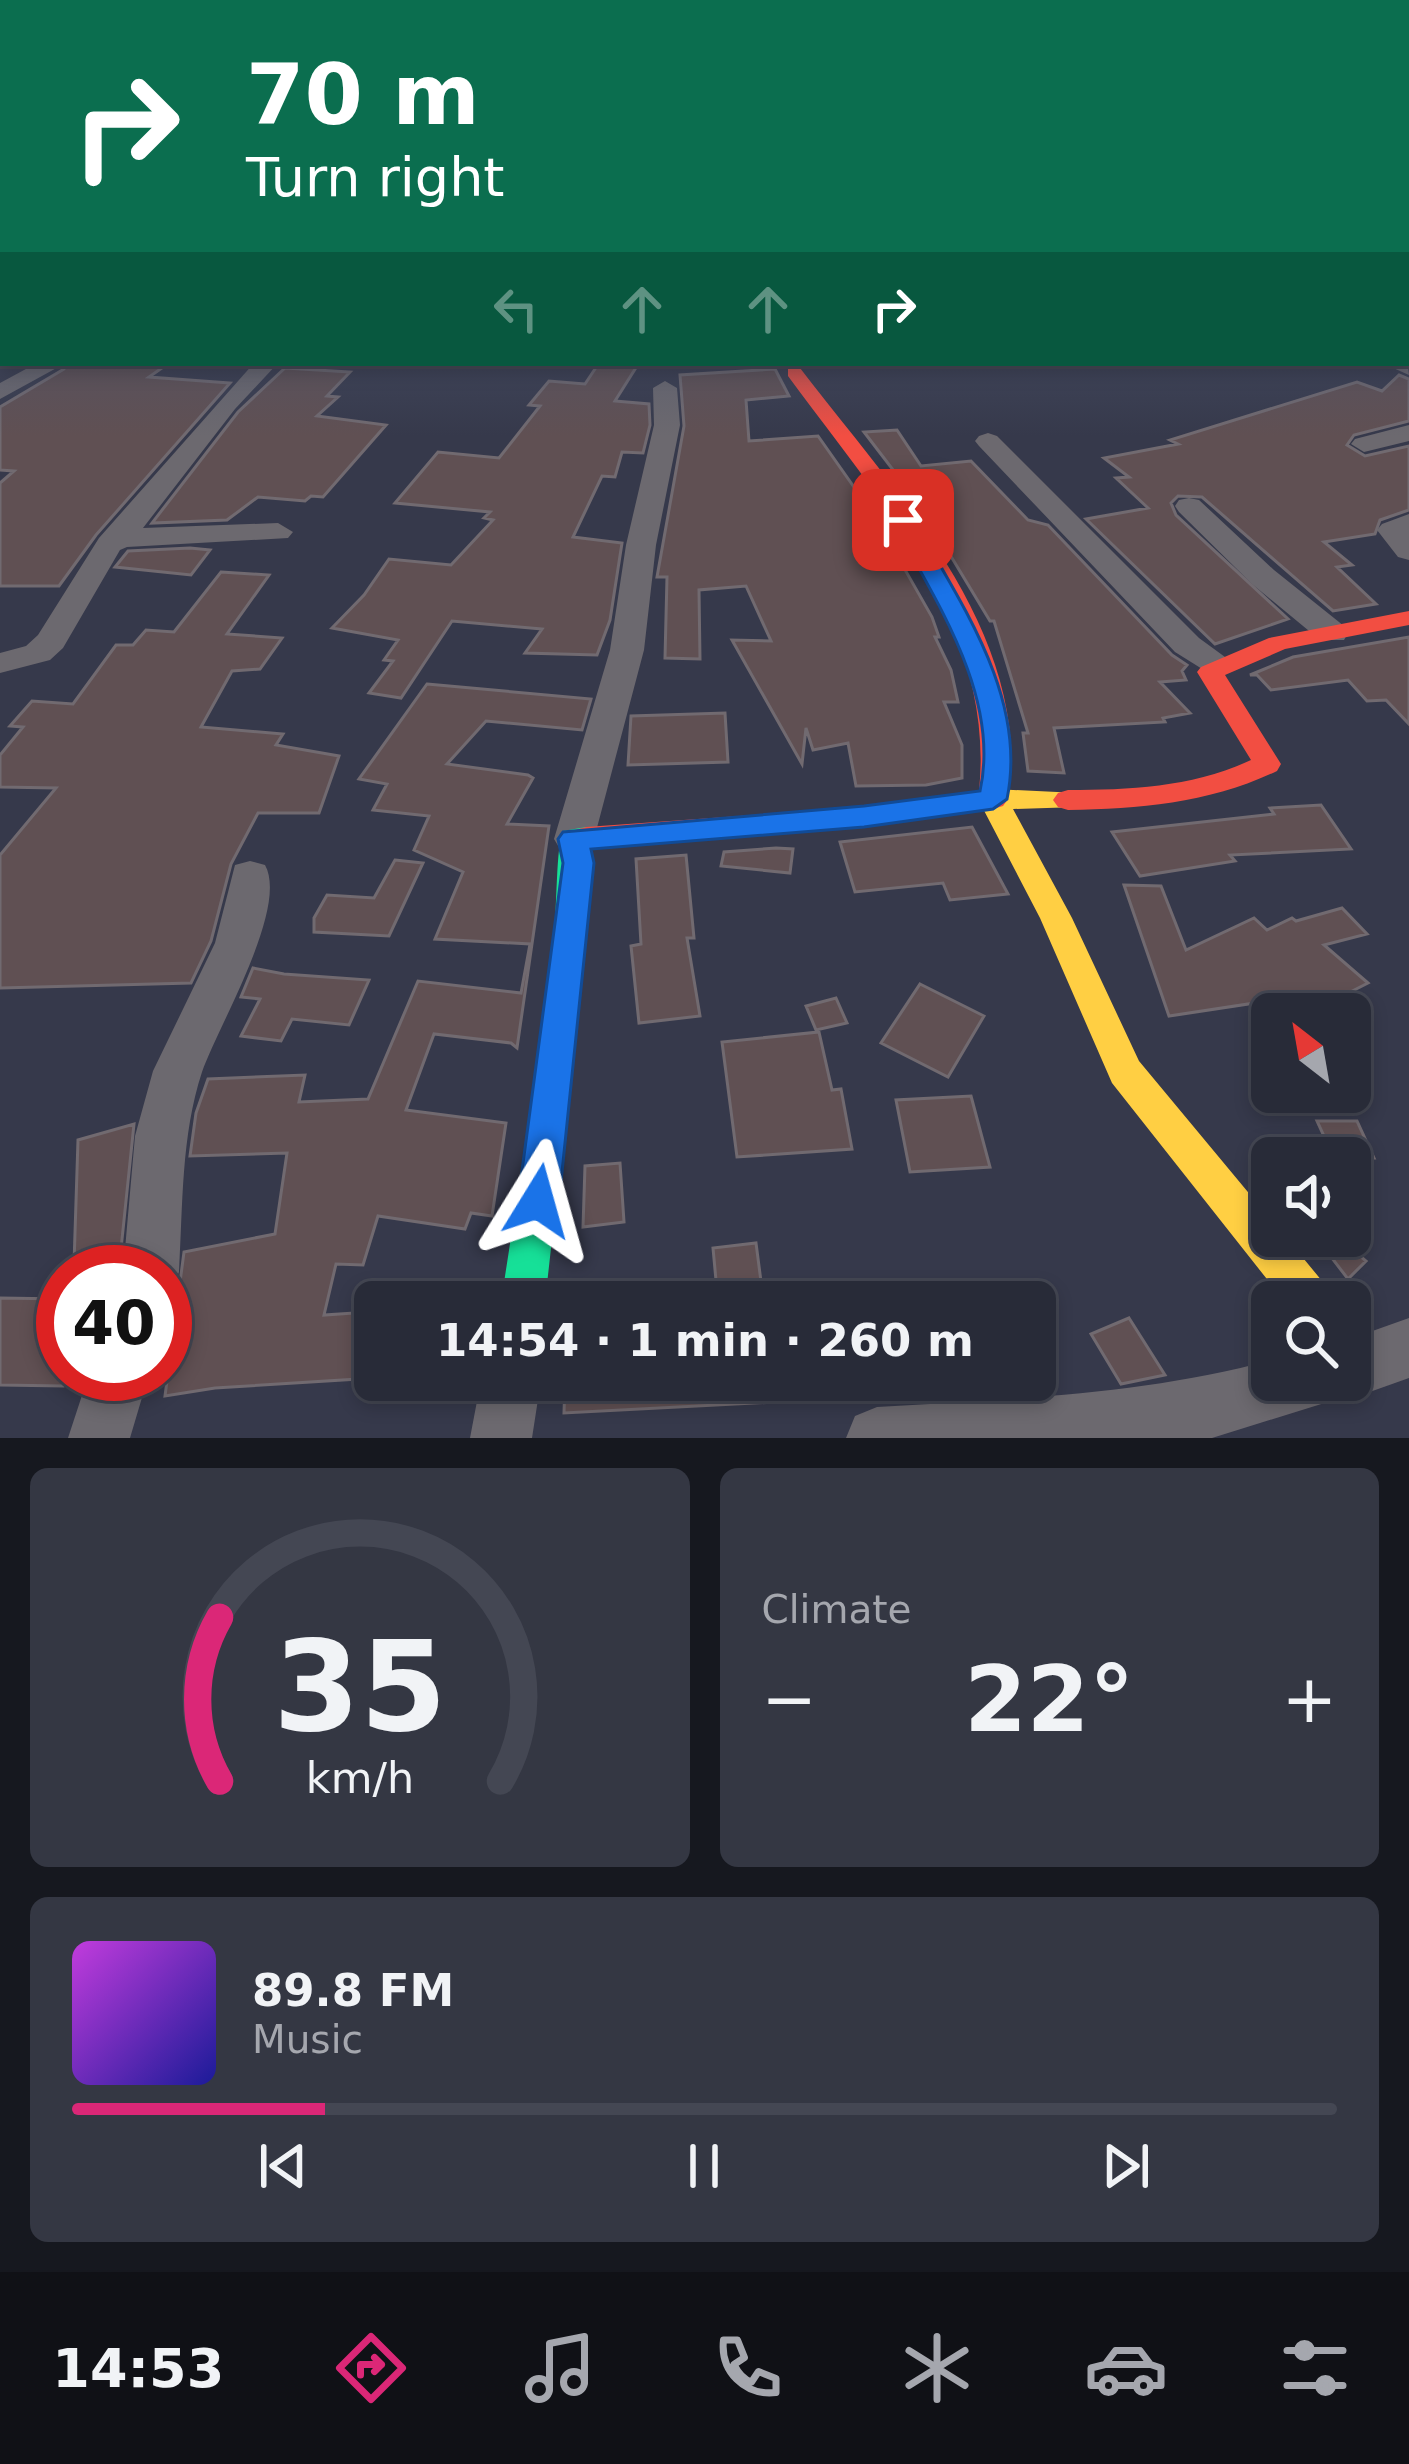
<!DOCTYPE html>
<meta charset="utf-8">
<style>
body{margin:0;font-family:"DejaVu Sans",sans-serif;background:#343743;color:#f1f3f6;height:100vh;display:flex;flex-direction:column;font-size:45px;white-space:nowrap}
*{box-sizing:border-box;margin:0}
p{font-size:39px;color:#a5a7ae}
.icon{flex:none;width:66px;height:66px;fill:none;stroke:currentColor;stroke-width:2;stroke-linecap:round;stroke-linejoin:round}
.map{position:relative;height:1438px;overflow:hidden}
.details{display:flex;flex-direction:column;gap:30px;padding:30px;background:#16181f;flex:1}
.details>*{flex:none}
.top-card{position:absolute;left:0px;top:0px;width:1410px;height:366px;box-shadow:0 6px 18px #0003,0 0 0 3px #444753;background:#0b6e4f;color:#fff;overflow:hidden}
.needle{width:78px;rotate:329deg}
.tools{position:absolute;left:1251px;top:993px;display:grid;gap:24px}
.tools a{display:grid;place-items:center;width:120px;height:120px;border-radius:18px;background:#282b38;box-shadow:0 6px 18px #0003,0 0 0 3px #444753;font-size:60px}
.speed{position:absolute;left:36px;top:1245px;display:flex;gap:24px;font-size:60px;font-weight:700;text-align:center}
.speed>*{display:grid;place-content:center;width:156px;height:156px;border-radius:50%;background:#282b38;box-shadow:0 6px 18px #0003,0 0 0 3px #444753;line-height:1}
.speed .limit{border:18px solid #d22;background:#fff;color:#111}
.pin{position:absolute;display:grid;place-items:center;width:102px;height:102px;color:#fff;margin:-51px;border-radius:24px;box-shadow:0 6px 18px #0006}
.me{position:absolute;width:132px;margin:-66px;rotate:8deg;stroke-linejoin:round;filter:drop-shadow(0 0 9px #0008)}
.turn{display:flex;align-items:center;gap:42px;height:252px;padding:0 48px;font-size:54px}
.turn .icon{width:156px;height:156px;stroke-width:2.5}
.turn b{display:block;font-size:84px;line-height:102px}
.lanes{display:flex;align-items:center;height:114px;padding:0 48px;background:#0003;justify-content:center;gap:60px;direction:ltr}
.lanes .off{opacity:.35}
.big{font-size:90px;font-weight:700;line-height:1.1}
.details .widget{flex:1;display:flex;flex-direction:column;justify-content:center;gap:18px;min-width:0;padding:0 42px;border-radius:18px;background:#343743}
.details .dial{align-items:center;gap:0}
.dial svg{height:312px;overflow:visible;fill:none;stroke:#444753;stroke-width:7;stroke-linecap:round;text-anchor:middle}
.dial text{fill:#f1f3f6;stroke:none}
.song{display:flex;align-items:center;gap:36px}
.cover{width:144px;height:144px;border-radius:18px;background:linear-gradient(135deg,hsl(290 70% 55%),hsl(240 70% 35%))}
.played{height:12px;border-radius:6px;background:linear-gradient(90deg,#db2777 20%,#444753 20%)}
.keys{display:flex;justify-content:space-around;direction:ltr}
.heat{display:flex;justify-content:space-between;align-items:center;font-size:66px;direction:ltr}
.details .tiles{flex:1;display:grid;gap:30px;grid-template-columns:1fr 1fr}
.widget:last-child{grid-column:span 2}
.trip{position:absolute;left:354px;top:1281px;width:702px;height:120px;border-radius:18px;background:#282b38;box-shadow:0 6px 18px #0003,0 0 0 3px #444753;font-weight:700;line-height:120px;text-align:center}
.menu{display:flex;height:192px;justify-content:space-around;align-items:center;background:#101116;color:#a5a7ae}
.menu .icon{width:84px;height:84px}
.menu .on{color:#db2777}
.menu b{font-size:54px;color:#f1f3f6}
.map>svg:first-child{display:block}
.building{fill:#605053;stroke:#716a70;stroke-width:3}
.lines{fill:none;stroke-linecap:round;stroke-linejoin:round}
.street{fill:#6c696f;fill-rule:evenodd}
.fast{fill:#16e098;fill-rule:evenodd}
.slow{fill:#ffcf43;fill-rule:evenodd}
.jam{fill:#f24e42;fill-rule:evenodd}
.route{fill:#1a73e8;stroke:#114b97;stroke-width:3}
</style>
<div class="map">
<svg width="1409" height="1438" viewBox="0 0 1409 1438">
<rect width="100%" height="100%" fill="#36394b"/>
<path class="building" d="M66,363H169L149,377L230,383L96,535L59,586H0V483L14,471L0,470V407L64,369Z
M599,363L637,366L615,401L649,404L650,425L643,453L622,452L615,477L602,476L573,537L622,543L610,620L597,655L525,653L542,629L452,621L401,698L369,693L393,661L384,660L398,640L332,628L364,595L389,559L451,565L493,520L484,518L490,512L395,503L438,452L499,458L540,406L529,405L549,381L585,384Z
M285,368L350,372L327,396L338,397L317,416L386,425L323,497L311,496L305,501L258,497L227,520L152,523L238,412Z
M775,369L789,396L746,400L749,441L818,436L875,517L932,617L939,637H935L951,670L958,702H944L962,745V778L926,785L856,786L848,743L813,750L806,728L802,764L732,640L771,641L746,586L699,590L700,659L665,658L667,577H657L684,426L680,375Z
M1399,375L1409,379V421L1354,435L1347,445L1365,456L1409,446V510L1380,520L1375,534L1324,542L1352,565L1337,567L1376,604L1333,611L1202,497L1178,496L1171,503L1176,515L1288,619L1215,644L1086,519L1148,508L1116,478L1129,477L1104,458L1178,444L1170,440L1357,382L1382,391Z
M897,430L921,466L971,461L1028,520L1048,525L1172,655L1187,665L1182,671L1186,680L1160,682L1190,713L1163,718L1165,722L1054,728L1064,773L1028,771L1023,733H1028L994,621H990L920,505L864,432Z
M190,548L210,550L191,575L115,567L128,551Z
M221,572L269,575L227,634L282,638L260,669L232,671L201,727L283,734L276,745L339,756L319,813H258L231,864L211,941L191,983L0,988V855L56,788L0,787V755L23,727L10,726L32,701L73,704L116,645H133L146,630L174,632Z
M1409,637V724L1386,700L1367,701L1348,680L1271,690L1257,675H1250L1293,657Z
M427,684L591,699L582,730L486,721L447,764L528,775L533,778L507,824L549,826L517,1048L511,1043L434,1034L406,1110L506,1123L492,1216L471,1213L465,1229L378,1216L363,1265L336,1264L324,1315L368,1312L358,1379L215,1388L165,1396L184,1252L275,1234L287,1153L190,1156L196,1113L208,1079L305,1075L299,1102L368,1099L418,981L521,993L530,944L435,939L463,872L414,850L429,816L373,810L387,784L359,779Z
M725,713L728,762L628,765L631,716Z
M1321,805L1351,849L1230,855L1235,861L1140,876L1112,832L1274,814L1270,808Z
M972,827L1008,894L950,900L943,883L855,892L840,842Z
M776,848L793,849L790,873L721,866L724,852Z
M686,855L694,938H687L700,1016L639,1023L631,946L641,944L636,859Z
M395,860L423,863L389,936L314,932V918L327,895L374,898Z
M1124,885L1161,886L1186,950L1254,918L1267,930L1292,918L1296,921L1342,908L1367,934L1324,945L1368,983L1307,1014H1297L1281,999L1169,1016Z
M253,968L284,974L369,980L349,1025L292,1019L281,1041L241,1036L260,999L241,997Z
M920,984L984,1016L948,1077L881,1043Z
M836,998L847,1023L816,1030L806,1006Z
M819,1032L832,1090L841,1089L852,1149L737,1157L722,1042Z
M971,1096L990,1167L910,1172L896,1100Z
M1317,1121H1357L1374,1158H1334Z
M134,1124L121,1249L74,1264L78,1140Z
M620,1163L624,1222L583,1227L585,1166Z
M1315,1236H1337L1366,1261L1348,1279Z
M756,1243L763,1297L718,1302L713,1248Z
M0,1298L63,1299V1386L0,1385Z
M1129,1318L1165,1375L1121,1384L1091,1334Z
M565,1380H793V1401L564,1413Z"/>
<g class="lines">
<path class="street" d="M0,234H3V244H0Z
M1407,360L1409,375L1382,363H1407Z
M37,363L62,365L0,399V383Z
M254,363H278L235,409L143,528L278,523L293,532L288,538L127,547L120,550L63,648L50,660L0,673V653L26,646L38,635L99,538Z
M665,381L677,388L680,425L656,545L644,650L594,839L588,849L574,853L560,849L554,839L610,650L626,545L654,425L653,388Z
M1409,425V441L1364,452L1351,444L1355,439Z
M988,433L997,436L1199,638L1236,665L1231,672H1207L1175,652L979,446L975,441L979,436Z
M1189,498L1199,500L1274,570L1344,626L1348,633L1344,640H1320L1252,584L1179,512L1175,506L1179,500Z
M1409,514V560L1398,557L1377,530L1382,524Z
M250,861L265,865C289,908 218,1026 202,1072C181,1136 183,1205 179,1272L171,1292L165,1294V1272H123L135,1136L153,1071L215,943L235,865Z
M1409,1318V1378L1350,1399L1335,1393L1331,1401L1212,1438H846L855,1416L877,1407C1010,1399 1143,1395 1272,1360V1380H1350V1339Z
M89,1374H149L130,1438H68Z
M481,1380H541L532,1438H470Z"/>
<path class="fast" d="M586,827L597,830L601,838L590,848L592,881L545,1302H501C520,1179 539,1056 554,932C557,911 556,845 563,831Z"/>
<path class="slow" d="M993,789L1078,793L1083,800L1078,807L1013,809L1072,918L1139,1061L1272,1221V1236H1285L1327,1287L1334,1302H1285L1112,1083L1040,918L978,799L983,792Z"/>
<path class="jam" d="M788,368H800C884,478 1001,599 1011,743C1012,762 1009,781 1008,799L1003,806L993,809L864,827L586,849L575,846L571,838L575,830L586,827L864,807L979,791C996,627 879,500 788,376Z
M1409,611V625L1285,649L1225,675L1281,764L1277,771C1210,803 1141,809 1068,810L1058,807L1053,800L1058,793L1068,790C1131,790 1193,787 1251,760L1197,672L1201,667L1269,638Z"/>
</g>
<linearGradient id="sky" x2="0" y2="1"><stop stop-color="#1e1f29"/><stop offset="0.54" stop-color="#4c546c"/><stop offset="1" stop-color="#4c546c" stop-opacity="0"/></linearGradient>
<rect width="1409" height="436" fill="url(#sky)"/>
<path class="route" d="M903,513L914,520C961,604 1028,698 1007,799L993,809L864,827L591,849L594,863L559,1201L553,1214L538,1220L524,1214L518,1201L563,863L558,839L563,832L864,806L980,791C1001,696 935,600 892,520Z"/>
</svg>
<div class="tools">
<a><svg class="needle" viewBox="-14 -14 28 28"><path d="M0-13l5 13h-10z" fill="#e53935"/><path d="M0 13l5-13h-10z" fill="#a5a7ae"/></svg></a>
<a><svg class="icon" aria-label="sound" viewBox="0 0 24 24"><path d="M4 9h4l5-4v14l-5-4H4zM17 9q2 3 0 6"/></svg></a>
<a><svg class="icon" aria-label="search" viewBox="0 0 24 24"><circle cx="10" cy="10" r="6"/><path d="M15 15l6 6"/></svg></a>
</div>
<div class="speed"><div class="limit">40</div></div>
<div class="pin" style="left:903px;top:520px;background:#d93025"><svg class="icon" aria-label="arrive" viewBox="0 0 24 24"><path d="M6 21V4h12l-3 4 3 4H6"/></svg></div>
<svg class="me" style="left:538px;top:1201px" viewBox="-20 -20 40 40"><path d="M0-17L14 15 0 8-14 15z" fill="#1a73e8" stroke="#fff" stroke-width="4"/></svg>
<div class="trip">14:54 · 1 min · 260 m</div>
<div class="top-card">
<div class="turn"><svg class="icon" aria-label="right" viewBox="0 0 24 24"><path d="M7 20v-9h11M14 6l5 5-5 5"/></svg><div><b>70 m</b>Turn right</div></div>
<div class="lanes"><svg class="icon off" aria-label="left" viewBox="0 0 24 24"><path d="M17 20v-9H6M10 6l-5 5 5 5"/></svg><svg class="icon off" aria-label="ahead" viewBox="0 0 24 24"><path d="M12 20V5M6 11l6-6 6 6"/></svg><svg class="icon off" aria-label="ahead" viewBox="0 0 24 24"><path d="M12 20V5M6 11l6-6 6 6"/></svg><svg class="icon" aria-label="right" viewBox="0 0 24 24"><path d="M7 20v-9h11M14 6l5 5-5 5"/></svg></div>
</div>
</div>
<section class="details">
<div class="tiles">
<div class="widget dial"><svg viewBox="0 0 100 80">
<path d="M14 69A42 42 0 1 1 86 69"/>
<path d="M14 69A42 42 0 0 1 14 27" stroke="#db2777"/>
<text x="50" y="56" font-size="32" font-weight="700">35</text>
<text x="50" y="72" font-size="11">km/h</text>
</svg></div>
<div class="widget"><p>Climate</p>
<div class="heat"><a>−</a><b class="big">22°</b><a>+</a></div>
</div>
<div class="widget">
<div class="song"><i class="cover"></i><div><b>89.8 FM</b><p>Music</p></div></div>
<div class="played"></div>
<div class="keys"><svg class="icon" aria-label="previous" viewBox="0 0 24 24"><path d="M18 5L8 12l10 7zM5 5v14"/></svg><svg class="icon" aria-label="pause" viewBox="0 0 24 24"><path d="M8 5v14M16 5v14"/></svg><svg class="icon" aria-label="next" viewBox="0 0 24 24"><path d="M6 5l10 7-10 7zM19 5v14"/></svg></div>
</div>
</div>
</section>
<nav class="menu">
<b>14:53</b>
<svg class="icon on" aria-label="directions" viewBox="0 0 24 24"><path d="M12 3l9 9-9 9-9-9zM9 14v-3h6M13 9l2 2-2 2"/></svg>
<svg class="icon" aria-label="music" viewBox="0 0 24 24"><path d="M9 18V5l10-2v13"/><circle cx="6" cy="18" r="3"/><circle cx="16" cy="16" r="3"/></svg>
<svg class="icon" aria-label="phone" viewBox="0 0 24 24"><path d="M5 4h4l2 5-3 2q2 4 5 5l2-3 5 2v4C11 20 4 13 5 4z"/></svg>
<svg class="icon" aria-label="climate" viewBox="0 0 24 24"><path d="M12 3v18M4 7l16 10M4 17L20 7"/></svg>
<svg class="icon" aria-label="car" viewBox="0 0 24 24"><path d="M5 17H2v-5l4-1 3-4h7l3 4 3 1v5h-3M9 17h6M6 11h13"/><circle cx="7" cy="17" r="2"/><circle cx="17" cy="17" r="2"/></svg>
<svg class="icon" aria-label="filters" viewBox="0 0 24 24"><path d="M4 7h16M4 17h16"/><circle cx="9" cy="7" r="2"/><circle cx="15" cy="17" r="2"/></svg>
</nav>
